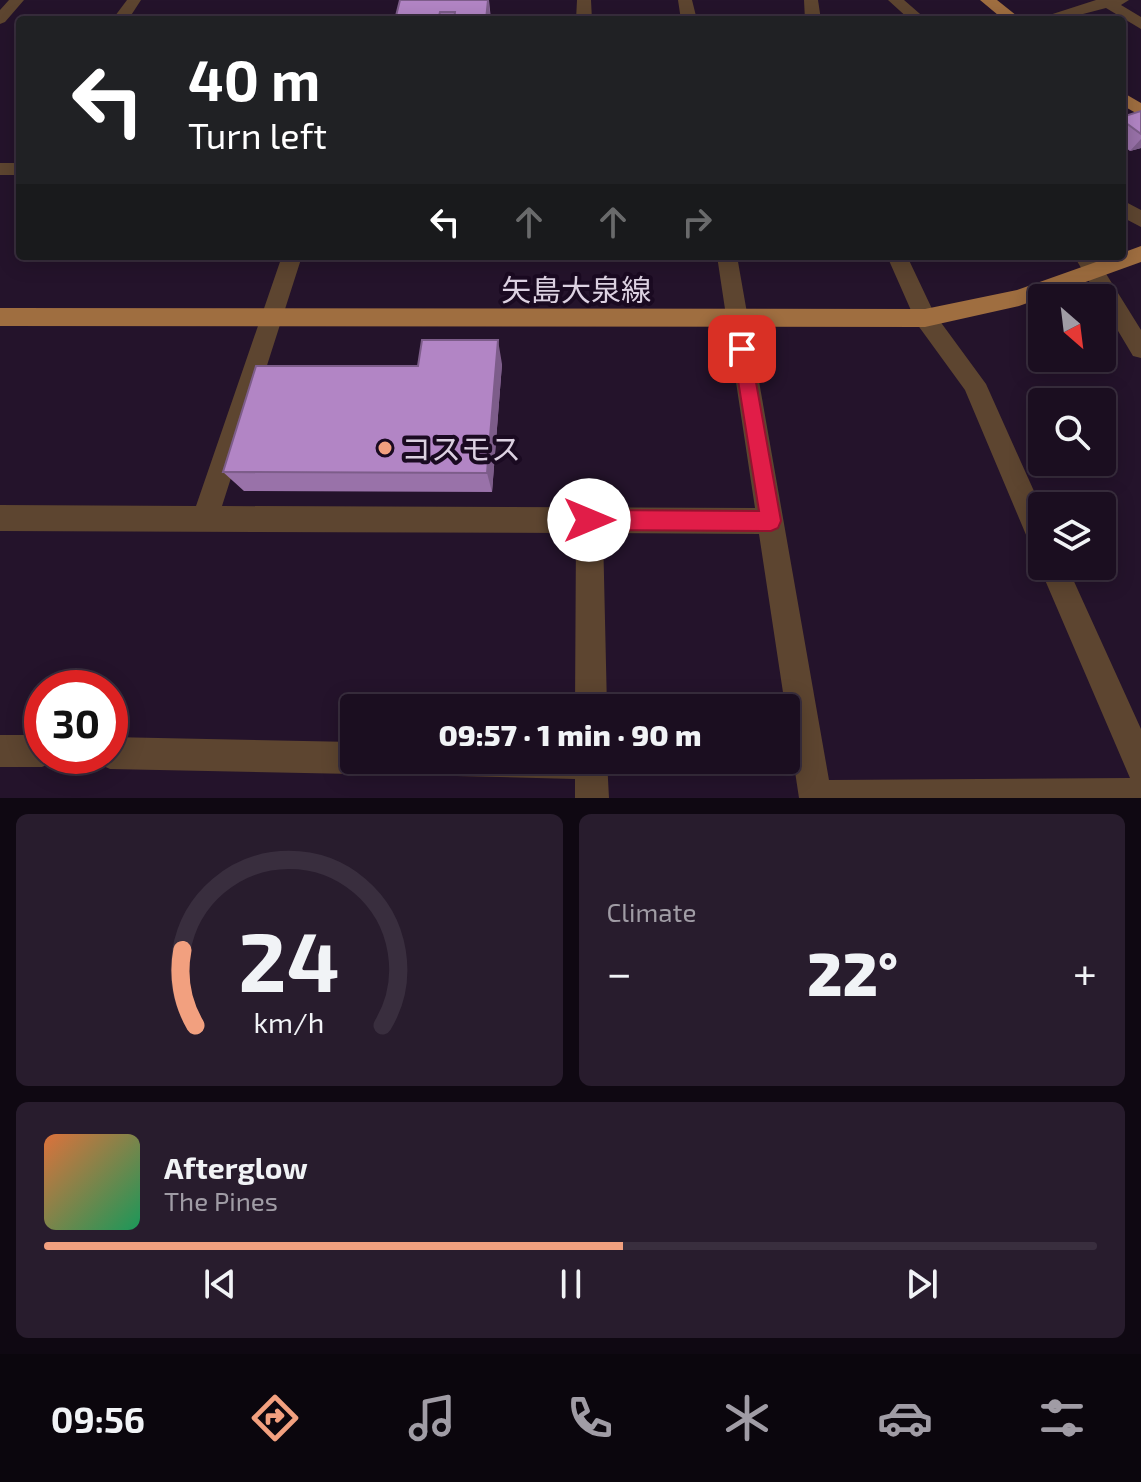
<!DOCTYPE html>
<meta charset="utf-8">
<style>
body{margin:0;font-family:"Exo 2","Noto Sans JP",sans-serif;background:#281c2d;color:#f1f3f6;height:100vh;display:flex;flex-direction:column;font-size:30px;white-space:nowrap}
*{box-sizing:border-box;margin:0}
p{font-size:26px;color:#a09ca5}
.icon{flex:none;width:44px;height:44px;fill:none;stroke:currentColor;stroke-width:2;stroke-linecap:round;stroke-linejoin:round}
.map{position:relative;height:798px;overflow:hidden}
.side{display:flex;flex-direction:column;gap:16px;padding:16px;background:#0f0812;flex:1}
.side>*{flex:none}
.guide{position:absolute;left:16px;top:16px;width:1110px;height:244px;border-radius:8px;box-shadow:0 4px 20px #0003,0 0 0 2px #392e3e;background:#202124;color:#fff;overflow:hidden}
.needle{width:52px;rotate:152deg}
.tools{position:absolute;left:1028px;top:284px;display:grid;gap:16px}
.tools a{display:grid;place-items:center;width:88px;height:88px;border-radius:8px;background:#1b0e20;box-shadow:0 4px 20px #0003,0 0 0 2px #392e3e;font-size:40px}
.speed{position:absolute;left:24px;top:670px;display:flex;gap:16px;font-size:40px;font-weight:700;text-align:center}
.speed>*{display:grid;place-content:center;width:104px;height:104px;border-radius:50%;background:#1b0e20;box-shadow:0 4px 20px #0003,0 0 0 2px #392e3e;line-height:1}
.speed .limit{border:12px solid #d22;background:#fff;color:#111}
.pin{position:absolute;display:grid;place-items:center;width:68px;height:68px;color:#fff;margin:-34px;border-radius:16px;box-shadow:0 4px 12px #0006}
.me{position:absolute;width:88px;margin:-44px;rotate:90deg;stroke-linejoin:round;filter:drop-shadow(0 0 6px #0008)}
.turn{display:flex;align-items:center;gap:28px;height:168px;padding:0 40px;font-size:36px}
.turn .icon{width:104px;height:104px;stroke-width:2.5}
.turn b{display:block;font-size:56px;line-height:68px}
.lanes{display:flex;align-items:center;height:76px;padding:0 40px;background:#0003;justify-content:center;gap:40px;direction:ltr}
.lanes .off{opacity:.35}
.big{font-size:60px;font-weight:800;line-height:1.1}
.side .card{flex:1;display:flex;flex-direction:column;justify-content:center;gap:12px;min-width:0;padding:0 28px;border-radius:12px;background:#281c2d}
.side .dial{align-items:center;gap:0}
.dial svg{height:208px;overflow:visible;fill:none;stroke:#392e3e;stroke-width:7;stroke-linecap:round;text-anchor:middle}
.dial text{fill:#f1f3f6;stroke:none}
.song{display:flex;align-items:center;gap:24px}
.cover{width:96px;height:96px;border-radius:12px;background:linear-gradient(135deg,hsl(20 70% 55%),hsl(150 70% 35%))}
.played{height:8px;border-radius:4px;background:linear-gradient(90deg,#f2a07f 55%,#392e3e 55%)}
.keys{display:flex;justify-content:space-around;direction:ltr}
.heat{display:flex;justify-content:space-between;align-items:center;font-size:44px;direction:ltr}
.side .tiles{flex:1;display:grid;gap:16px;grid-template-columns:1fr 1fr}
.card:last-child{grid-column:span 2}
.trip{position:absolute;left:340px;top:694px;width:460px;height:80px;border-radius:8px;background:#1b0e20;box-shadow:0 4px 20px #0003,0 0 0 2px #392e3e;font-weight:800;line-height:80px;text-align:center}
.menu{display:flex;height:128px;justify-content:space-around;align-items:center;background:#0b060d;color:#a09ca5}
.menu .icon{width:56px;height:56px}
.menu .selected{color:#f2a07f}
.menu b{font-size:36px;color:#f1f3f6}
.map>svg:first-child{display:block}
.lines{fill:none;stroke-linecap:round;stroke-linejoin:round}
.path{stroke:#7d6e83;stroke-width:4;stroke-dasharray:3 3;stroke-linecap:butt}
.minor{fill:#5d4530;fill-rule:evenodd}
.major{fill:#9f6e40;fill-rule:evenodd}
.wall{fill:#9972a9}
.shaded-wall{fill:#7d5d8a}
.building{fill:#b285c5;stroke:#7d5d8a;stroke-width:2}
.route{fill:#e11d48;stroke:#92132f;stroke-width:2}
.poi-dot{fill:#f2a07f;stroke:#1a0a21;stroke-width:3}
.labels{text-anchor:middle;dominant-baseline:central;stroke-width:8;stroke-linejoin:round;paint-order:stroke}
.street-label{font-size:30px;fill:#dcd1e1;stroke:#1a0a21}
.poi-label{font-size:30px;fill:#dcd1e1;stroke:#1a0a21;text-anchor:start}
</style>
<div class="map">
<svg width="1141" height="798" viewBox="0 0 1141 798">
<rect width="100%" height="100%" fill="#24132b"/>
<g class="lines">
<path class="path" d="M145,17L399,18
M485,19H567"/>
<path class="minor" d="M9,0H24L5,22L0,24V10Z
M127,0H141L128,20H112Z
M577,0H591L592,20H576Z
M678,0H692L697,20H681Z
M804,0H818L821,20H805Z
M888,0H904L927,20H910Z
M1096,0H1129L1121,5L1141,17V29L1106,8L1060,20H1034Z
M0,163H20V175H0Z
M1122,200L1141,210V227L1122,217Z
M282,256H302L222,506L755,508L717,256H737L829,780L1130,778L1039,566L1042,559V566H1067L1141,729V798H799L759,534L603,533L607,708H575L576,533L0,531V505L196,506Z
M887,256H907L934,313L986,384L1042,509V553L1032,549L965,390L917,324Z
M1074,256H1095L1141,330V358L1133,356L1102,304V298H1099Z
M0,735H42V756H56L53,762L42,767H0Z
M110,737L354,742V760H369L365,769L354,774L110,769L99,764L95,756H110Z
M440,760H607L609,798H575V779L456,776L445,771Z"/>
<path class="major" d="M980,0H997L1022,20H1004Z
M1122,92L1141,103V116L1122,105Z
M1141,246V262L1019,306L925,327L0,326V308L925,309L1017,290L1113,256H1122V253Z"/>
</g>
<path class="wall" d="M489,0L491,20H395Z
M1141,111V148L1130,151L1122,145V117Z
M502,364L492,492L244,491L223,472L418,366Z"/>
<path class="shaded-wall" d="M488,0L491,20H486Z
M1141,139V148L1130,151Z
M498,340L502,364L492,492L487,473Z"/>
<path class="building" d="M400,0H488L486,20H454L455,12H440L438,20H395Z
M1141,111V134L1122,120V117Z
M422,340H498L487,473L223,472L256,366H418Z"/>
<path class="route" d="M742,342L750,349L781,521L778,528L771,531L589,530L582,527L579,520L582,513L589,510L759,511L733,349Z"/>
<circle class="poi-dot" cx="385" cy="448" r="8"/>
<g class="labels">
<g class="street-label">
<text x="576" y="289">矢島大泉線</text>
</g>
<g class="poi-label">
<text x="401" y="448">コスモス</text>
</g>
</g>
</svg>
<div class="tools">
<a><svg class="needle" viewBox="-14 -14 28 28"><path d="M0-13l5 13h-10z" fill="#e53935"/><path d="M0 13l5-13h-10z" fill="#a09ca5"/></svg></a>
<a><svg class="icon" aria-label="search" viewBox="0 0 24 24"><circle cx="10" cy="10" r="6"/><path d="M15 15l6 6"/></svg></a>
<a><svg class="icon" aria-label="layers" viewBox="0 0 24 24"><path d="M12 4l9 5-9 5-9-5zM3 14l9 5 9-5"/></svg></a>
</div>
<div class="speed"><div class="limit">30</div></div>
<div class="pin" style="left:742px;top:349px;background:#d93025"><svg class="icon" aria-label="arrive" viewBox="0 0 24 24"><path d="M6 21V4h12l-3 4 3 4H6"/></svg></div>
<svg class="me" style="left:589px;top:520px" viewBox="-20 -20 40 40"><circle r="19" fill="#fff"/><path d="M0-13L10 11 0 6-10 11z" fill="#e11d48"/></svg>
<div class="trip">09:57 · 1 min · 90 m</div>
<div class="guide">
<div class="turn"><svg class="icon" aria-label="left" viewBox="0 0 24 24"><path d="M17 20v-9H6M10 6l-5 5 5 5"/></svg><div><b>40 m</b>Turn left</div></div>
<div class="lanes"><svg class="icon" aria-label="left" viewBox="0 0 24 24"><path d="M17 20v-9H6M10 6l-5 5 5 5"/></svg><svg class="icon off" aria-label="ahead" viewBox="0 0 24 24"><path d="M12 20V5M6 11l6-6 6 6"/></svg><svg class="icon off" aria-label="ahead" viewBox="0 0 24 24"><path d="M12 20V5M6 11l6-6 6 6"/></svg><svg class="icon off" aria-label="right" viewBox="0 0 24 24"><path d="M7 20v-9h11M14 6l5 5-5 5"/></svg></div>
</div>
</div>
<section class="side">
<div class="tiles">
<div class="card dial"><svg viewBox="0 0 100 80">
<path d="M14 69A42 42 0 1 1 86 69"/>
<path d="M14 69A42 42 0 0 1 9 40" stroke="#f2a07f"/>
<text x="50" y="56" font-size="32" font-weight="700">24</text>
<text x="50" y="72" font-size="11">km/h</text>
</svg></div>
<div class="card"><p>Climate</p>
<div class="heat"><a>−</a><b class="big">22°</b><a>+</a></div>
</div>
<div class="card">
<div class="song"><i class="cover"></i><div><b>Afterglow</b><p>The Pines</p></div></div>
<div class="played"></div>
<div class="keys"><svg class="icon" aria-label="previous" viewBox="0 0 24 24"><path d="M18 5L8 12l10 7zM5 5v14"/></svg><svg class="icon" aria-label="pause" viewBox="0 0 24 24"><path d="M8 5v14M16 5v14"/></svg><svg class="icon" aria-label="next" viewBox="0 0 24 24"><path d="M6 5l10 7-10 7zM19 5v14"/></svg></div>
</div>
</div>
</section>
<nav class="menu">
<b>09:56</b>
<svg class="icon selected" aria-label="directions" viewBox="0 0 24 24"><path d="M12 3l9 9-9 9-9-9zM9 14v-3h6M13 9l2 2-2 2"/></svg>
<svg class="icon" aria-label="music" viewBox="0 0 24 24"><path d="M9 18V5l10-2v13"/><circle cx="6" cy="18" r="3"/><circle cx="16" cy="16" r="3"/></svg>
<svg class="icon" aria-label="phone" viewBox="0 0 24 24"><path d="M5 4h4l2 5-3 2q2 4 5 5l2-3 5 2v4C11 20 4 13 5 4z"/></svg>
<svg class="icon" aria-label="climate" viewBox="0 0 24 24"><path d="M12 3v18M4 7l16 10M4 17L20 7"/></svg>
<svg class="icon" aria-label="car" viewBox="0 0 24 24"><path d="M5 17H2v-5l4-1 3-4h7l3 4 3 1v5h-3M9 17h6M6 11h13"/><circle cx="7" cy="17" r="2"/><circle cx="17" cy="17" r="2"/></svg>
<svg class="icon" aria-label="filters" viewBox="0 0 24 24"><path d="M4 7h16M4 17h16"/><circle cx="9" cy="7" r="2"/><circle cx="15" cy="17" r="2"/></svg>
</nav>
